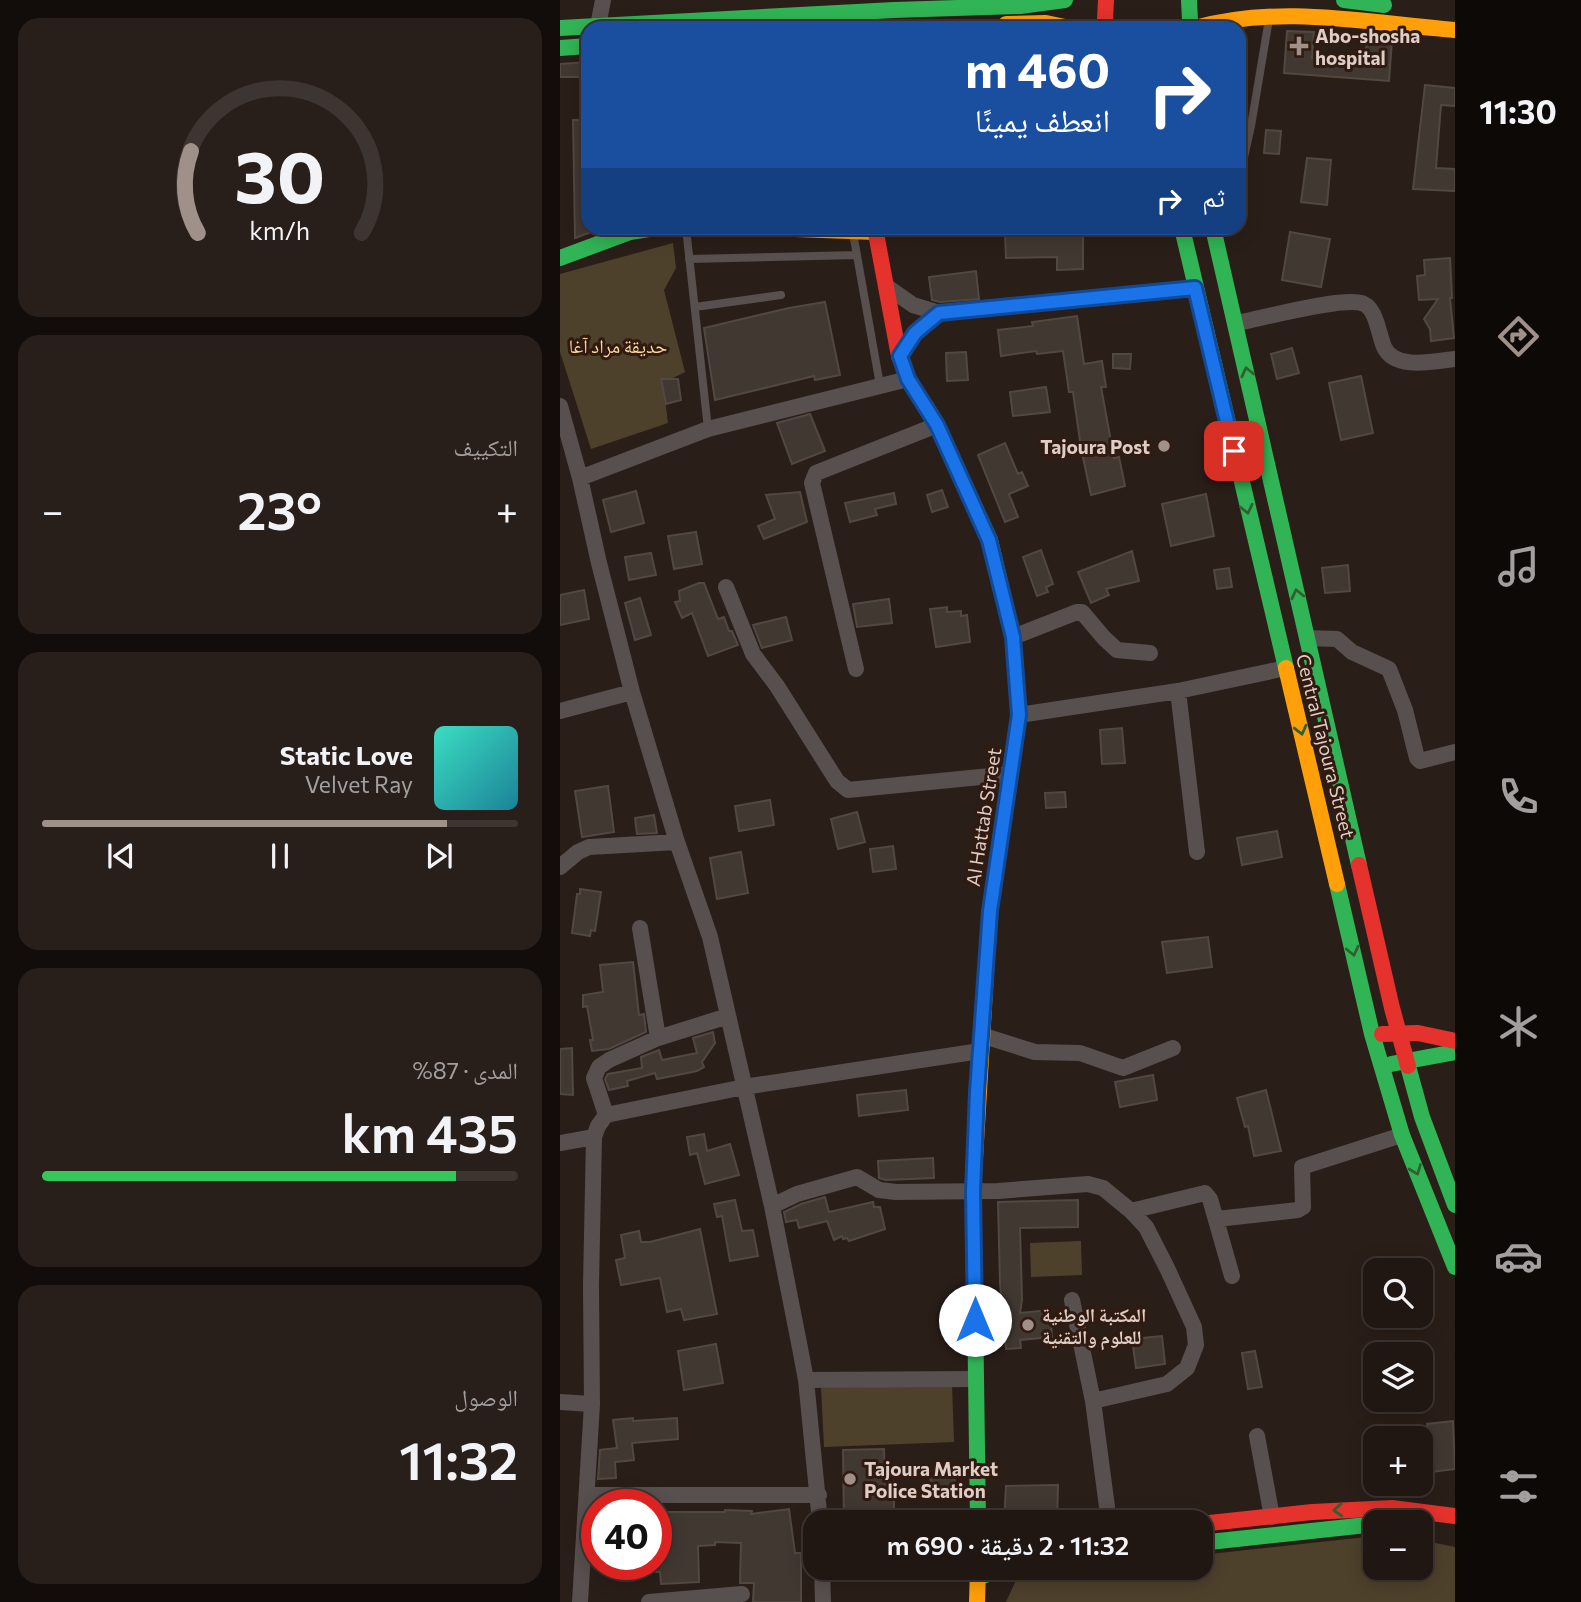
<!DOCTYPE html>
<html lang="ar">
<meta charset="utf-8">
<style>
body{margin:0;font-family:Commissioner,"Noto Naskh Arabic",sans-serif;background:#281f1b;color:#f1f3f6;direction:rtl;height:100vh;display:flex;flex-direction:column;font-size:26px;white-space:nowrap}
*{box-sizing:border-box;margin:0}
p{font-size:23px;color:#a29f9f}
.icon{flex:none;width:38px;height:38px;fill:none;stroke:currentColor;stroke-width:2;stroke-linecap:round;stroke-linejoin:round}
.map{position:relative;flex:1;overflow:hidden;direction:ltr}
.sheet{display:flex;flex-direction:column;gap:18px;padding:18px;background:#120c0a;width:560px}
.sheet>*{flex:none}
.hud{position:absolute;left:21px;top:21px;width:665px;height:214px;border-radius:21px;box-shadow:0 4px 18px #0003,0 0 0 2px #3d3532;direction:rtl;background:#1a4fa0;color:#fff;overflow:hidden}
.buttons{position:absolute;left:803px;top:1258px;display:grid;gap:14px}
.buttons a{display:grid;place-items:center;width:70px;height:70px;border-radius:14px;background:#201612;box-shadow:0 4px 18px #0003,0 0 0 2px #3d3532;font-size:35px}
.speed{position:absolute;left:21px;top:1489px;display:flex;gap:14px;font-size:35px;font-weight:700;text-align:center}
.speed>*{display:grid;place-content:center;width:91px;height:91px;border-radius:50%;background:#201612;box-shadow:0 4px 18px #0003,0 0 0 2px #3d3532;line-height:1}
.speed .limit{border:10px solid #d22;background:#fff;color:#111}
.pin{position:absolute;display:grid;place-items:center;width:60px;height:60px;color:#fff;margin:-30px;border-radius:14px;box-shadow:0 4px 10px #0006}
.me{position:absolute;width:77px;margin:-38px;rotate:0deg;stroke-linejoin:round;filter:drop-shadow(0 0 5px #0008)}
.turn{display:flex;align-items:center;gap:24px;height:147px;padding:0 21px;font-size:32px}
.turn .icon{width:91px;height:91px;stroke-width:2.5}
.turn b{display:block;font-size:49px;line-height:60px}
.then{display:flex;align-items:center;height:66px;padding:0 21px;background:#0003;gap:14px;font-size:26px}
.big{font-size:52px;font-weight:600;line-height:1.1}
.sheet .card{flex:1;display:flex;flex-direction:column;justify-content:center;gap:10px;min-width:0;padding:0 24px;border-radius:21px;background:#281f1b}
.sheet .dial{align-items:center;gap:0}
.dial svg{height:182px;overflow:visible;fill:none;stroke:#3d3532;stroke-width:7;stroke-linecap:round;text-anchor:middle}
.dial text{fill:#f1f3f6;stroke:none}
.song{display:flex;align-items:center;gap:21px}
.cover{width:84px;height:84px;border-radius:10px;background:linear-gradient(135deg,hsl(170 70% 55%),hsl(190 70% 35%))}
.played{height:7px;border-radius:4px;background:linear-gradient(90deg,#9f908a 85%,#3d3532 85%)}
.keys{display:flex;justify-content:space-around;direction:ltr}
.heat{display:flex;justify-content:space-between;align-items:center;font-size:38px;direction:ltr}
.charge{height:10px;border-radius:5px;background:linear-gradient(90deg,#34c759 87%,#3d3532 0)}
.trip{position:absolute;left:243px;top:1510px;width:410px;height:70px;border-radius:21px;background:#201612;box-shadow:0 4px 18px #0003,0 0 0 2px #3d3532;font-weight:600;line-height:70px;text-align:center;direction:rtl}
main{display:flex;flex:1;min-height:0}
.tab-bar{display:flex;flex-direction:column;width:126px;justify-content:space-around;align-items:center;background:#0d0907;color:#a29f9f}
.tab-bar .icon{width:49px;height:49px}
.tab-bar .active{color:#9f908a}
.tab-bar b{font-size:32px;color:#f1f3f6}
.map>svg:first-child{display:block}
.green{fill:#4e412c}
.building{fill:#423832;stroke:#524842;stroke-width:2}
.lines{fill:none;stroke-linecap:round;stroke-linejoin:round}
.lane{stroke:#58504e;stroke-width:8}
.street{stroke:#58504e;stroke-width:16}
.fast{stroke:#30b455;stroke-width:16}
.slow{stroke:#ff9f0a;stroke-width:16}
.jam{stroke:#e5322d;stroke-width:16}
.oneway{stroke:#316030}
.route-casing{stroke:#114b97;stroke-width:18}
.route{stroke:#1a73e8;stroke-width:12}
.poi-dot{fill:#9f908a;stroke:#311b11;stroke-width:2.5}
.labels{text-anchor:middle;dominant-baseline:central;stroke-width:6;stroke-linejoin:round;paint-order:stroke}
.poi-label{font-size:19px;font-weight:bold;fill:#decec7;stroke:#311b11;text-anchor:start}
.park-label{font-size:19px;fill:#fcda9e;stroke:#311b11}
.street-label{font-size:19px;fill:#decec7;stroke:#311b11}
</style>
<main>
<nav class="tab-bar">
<b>11:30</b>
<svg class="icon active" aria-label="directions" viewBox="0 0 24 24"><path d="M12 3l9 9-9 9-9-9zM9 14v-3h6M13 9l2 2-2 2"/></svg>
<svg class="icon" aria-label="music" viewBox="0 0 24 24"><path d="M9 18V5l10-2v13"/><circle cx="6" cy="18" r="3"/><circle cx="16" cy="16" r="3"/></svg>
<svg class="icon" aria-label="phone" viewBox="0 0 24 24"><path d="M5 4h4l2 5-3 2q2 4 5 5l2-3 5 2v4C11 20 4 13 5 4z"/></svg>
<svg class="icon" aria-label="climate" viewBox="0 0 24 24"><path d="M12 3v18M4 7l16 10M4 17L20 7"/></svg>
<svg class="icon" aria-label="car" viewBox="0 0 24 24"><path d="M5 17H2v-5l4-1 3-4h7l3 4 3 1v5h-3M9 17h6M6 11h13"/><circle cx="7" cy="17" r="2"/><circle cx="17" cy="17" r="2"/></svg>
<svg class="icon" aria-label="filters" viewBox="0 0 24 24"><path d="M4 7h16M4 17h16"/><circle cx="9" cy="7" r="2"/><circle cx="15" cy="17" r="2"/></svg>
</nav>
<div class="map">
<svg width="895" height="1602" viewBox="0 0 895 1602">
<rect width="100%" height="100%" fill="#2a1e18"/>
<path class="green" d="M113,243L116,268L104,290L125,372L103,383L108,423L31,449L0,352V274Z
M521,1241L522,1275L471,1277L470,1243Z
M392,1384L394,1442L264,1447L261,1388Z
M815,1536L816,1568H861V1540L895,1547V1602H446L458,1576L527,1568H640L641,1555Z"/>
<path class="building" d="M727,31L754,32L752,58L805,63L807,37L832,40L829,81L724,73Z
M28,62V77H0V64Z
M865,85L895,88V106L881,105L876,168L895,169V191L853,189Z
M13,120H28V228H34V231L15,238Z
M706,130L721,131L719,154L704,153Z
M747,158L771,160L767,205L741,202Z
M475,228H523V269L497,270V257L446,258L445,234H475Z
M730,232L770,239L761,287L722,280Z
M890,258L892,298H890L894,338L871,341L870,329L864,319L878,299L859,300L857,276L865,275L864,260Z
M416,271L419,299L380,302L372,300L369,277Z
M265,302L280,375L255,380L254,376L155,400L144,328L229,308Z
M517,316L524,364L542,361L546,387H541L554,458L559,457L565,486L531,495L521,448L513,392H509L503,351L477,354L476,351L441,356L438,330L473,326L472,322Z
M732,348L739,373L717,379L711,354Z
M406,352L408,380L387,381L386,353Z
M553,354H571L570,369L553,368Z
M801,376L813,433L781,440L769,383Z
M101,379H118L121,400L106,404Z
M486,387L490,412L453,416L450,392Z
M250,414L265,451L232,464L217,423Z
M445,443L458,474L462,472L468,486L449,494L458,517L445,522L418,455Z
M382,490L388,507L372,512L367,495Z
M76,491L84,523L51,532L43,500Z
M240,492L247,522L204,539L198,526L215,519L206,495Z
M334,493L336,504L315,509L317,515L290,522L285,503Z
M646,494L654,536L611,546L602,504Z
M136,532L142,564L114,569L108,536Z
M481,550L493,584L486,587L488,592L477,596L463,557Z
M572,551L579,581L546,589L549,595L531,603L518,572Z
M91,553L96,575L69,580L65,557Z
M788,565L790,591L765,593L762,568Z
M669,568L672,587L657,589L654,570Z
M139,583H144L158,619L164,617L169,631H172L178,645L148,656L132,613L122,618L115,602L120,601L119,591Z
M24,590L29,619L0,625V595Z
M80,598L91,635L75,640L65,603Z
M329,599L332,623L297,627L293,604Z
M387,607V612L401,611V616L407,615L410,642L376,647L370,609Z
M226,617L232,640L202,648L193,625Z
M562,728L565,763L542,764L540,730Z
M48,786L54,832L22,837L15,791Z
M505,792L506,807L486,808L485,793Z
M210,800L214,825L179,831L175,806Z
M297,812L305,842L278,849L271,819Z
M94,815L97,833L77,834L75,818Z
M717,831L722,857L682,865L677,838Z
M333,846L336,869L313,872L310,849Z
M181,852L188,893L157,899L150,858Z
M20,889L41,892L35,931L31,930L30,936L12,933L17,894H20Z
M648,937L652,967L607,973L602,942Z
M73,962L79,1015L84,1014L86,1032L49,1049L32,1051L30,1040H33L27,1006L23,1007V995L43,992L40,965Z
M153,1032L155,1043L142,1062L144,1067L137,1071L97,1079L95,1073L67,1081L68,1086L49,1090L45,1079L48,1074L82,1068L81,1057L99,1050L102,1060L137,1053L133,1038Z
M12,1048L13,1095L0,1094V1049Z
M593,1075L597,1100L560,1107L555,1082Z
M346,1090L348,1110L299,1116L297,1095Z
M706,1090L721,1151L694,1156L688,1126L685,1127L677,1098Z
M144,1134L147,1151L170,1144L179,1175L145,1184L137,1153L130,1155L127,1137Z
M373,1158L374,1178L326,1180L319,1178L318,1161Z
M265,1197L269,1212L313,1202L314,1207H320L325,1229L289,1241L287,1238L283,1239L282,1236L274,1240L267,1221L239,1228L237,1220L226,1222L224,1212L241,1204Z
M175,1200L182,1231L193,1230L198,1256L170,1261L162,1216L157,1217L154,1204Z
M518,1200V1227L460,1228L462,1300L460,1313L490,1310L492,1337L460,1340L461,1348L446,1349L440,1284L438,1202Z
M140,1229L157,1314L124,1320L121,1309L107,1312L100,1278L61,1285L56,1260L65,1258L61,1235L79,1231L81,1242H90Z
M602,1336L605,1364L576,1368L572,1339Z
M156,1344L163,1383L124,1390L118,1351Z
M695,1351L702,1387L688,1389L682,1353Z
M73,1418V1421L117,1418L118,1439L72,1443L74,1460L55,1462L56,1478L38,1479L40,1450L57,1448L53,1420Z
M893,1421L895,1469L872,1472L867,1424Z
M324,1449L325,1489H334V1521L284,1522L283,1450Z
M394,1470L395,1487L371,1489L370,1471Z
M498,1485L497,1522H444L446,1486Z
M229,1509L235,1553H241V1602H193L194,1583H180L181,1543L155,1542V1545L138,1546L139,1582L101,1584L100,1572H96V1512H165V1510L192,1511L191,1514Z"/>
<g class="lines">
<path class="lane" d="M390,28V25
M679,180L691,126L709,19
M126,228L148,429
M293,233L320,385
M129,259L297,255
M135,307L221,295"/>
<path class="street" d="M38,26L43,0
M326,286L353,305L379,313L635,288
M677,323C700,319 786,295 804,304C811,307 814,315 816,321C819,330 821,339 824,347C835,371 875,361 895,359
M339,356L355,333L379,313
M0,406L20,478L39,563L72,692L117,842L150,937L212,1206L240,1348L246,1380L260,1522
M20,478L148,429L348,379
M166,587L193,654L217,686L277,781L288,790L451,774
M453,637L517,612H522L544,638L557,650L590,653
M747,638L777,639L792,652L829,669L845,710L857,758L860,761L895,752
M296,669L252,483L256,473L377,425
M618,691L637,852
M0,711L72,692
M459,715L618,691L726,668
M0,867L18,852L29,847L117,842
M80,928L98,1038
M421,1035L475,1052L520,1053L563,1068L613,1048
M46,1115L34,1078L39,1067L49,1060L98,1038L168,1016
M0,1143L34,1137
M212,1206L237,1194L297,1177L319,1190L336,1192L438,1191L528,1184L543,1188L571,1211L586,1227L607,1268L634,1327L636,1345L627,1368L607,1384L533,1401
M571,1211L645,1193L650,1199L672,1276
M657,1219L738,1210L743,1207L742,1167L842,1135
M512,1300L533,1401L549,1522
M246,1380L416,1379
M0,1402L32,1404
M697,1436L712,1517
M28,1495H259
M262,1568L263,1602
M20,1602L32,1404L31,1285L34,1137L38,1126L46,1115L184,1087L420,1051
M89,1602L182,1594"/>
<path class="fast" d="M784,0L824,5
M0,28L334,10L460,6L505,0
M627,28L630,20L629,0
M0,48L28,46
M622,228L726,668
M653,228L799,865
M0,258L70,232L95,228
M365,406L377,425L430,540L453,637L459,715L430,911L426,973
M777,884L812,1034L842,1135L895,1267
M831,1064L895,1052
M848,1066L862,1117L895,1205
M415,1304L418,1522
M640,1543L816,1524
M418,1578L430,1573L460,1568"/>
<path class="slow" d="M446,24L486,23L510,28
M635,28C723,4 806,23 895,30
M209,228L315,232
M726,668L777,884
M415,1304L413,1192L426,973
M417,1602L418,1568"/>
<path class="jam" d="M546,0L545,19L548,28
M315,228L339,356L348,379L365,406
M799,865L832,1008L848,1066
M822,1034L858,1033L895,1041
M640,1524L752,1512L832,1508L895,1516"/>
</g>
<defs><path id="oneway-chevron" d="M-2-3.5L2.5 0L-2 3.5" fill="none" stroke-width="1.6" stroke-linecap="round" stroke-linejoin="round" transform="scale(1.75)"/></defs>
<g class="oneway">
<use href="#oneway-chevron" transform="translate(687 372) rotate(-103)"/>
<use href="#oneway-chevron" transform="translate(687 509) rotate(77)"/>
<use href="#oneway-chevron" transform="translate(737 594) rotate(-103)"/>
<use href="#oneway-chevron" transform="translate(741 730) rotate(76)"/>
<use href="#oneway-chevron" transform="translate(793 951) rotate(77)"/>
<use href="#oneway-chevron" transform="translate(856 1170) rotate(69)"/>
<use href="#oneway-chevron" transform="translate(778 1510) rotate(177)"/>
</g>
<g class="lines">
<g class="route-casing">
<path id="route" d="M415,1320L413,1192L417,1092L430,911L459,715L453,637L429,540L377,425L348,379L340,356L355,333L379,313L635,288L674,451"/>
</g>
<use href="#route" class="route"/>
</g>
<g class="poi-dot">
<path d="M735.5 35.5h7v7h7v7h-7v7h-7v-7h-7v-7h7z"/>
<circle cx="604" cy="446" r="7"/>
<circle cx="468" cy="1325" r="7"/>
<circle cx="290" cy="1479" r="7"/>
</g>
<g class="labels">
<g class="poi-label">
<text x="755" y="35">Abo-shosha<tspan x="755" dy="22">hospital</tspan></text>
<text x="590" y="446" text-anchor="end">Tajoura Post</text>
<text x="482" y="1314">المكتبة الوطنية<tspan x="482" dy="22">للعلوم والتقنية</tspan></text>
<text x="304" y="1468">Tajoura Market<tspan x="304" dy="22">Police Station</tspan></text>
</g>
<g class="park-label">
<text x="58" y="345">حديقة مراد آغا</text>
</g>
<g class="street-label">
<text transform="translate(766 746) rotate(76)">Central Tajoura Street</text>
<text transform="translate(423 817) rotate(-81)">Al Hattab Street</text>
</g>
</g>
</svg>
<div class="buttons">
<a><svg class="icon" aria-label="search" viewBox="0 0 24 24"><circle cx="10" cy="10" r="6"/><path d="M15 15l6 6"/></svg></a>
<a><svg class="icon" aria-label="layers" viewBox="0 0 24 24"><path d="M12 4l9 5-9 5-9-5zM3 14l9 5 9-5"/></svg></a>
<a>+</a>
<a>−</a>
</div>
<div class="speed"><div class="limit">40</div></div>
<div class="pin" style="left:674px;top:451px;background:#d93025"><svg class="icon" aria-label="arrive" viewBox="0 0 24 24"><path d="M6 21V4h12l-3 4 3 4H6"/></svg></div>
<svg class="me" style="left:415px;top:1320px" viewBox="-20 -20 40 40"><circle r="19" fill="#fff"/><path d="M0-13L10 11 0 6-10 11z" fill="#1a73e8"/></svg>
<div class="trip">11:32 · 2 دقيقة · 690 m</div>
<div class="hud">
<div class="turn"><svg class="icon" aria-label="right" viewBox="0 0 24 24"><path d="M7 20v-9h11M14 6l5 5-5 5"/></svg><div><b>460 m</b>انعطف يمينًا</div></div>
<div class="then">ثم<svg class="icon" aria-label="right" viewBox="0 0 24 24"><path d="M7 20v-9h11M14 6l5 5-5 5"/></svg></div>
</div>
</div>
<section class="sheet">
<div class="card dial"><svg viewBox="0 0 100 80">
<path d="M14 69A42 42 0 1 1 86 69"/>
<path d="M14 69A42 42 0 0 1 11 33" stroke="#9f908a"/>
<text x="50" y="56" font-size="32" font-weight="700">30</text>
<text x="50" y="72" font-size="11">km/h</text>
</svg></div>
<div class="card"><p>التكييف</p>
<div class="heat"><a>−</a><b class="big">23°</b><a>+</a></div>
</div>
<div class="card">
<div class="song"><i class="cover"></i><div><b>Static Love</b><p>Velvet Ray</p></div></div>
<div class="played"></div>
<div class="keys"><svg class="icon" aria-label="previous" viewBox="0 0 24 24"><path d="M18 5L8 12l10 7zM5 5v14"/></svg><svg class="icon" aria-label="pause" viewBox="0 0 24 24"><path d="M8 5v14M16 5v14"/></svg><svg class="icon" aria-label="next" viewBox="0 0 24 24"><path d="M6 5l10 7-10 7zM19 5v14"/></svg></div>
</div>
<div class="card"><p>المدى · 87%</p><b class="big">435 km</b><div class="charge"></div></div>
<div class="card"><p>الوصول</p><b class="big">11:32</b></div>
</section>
</main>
